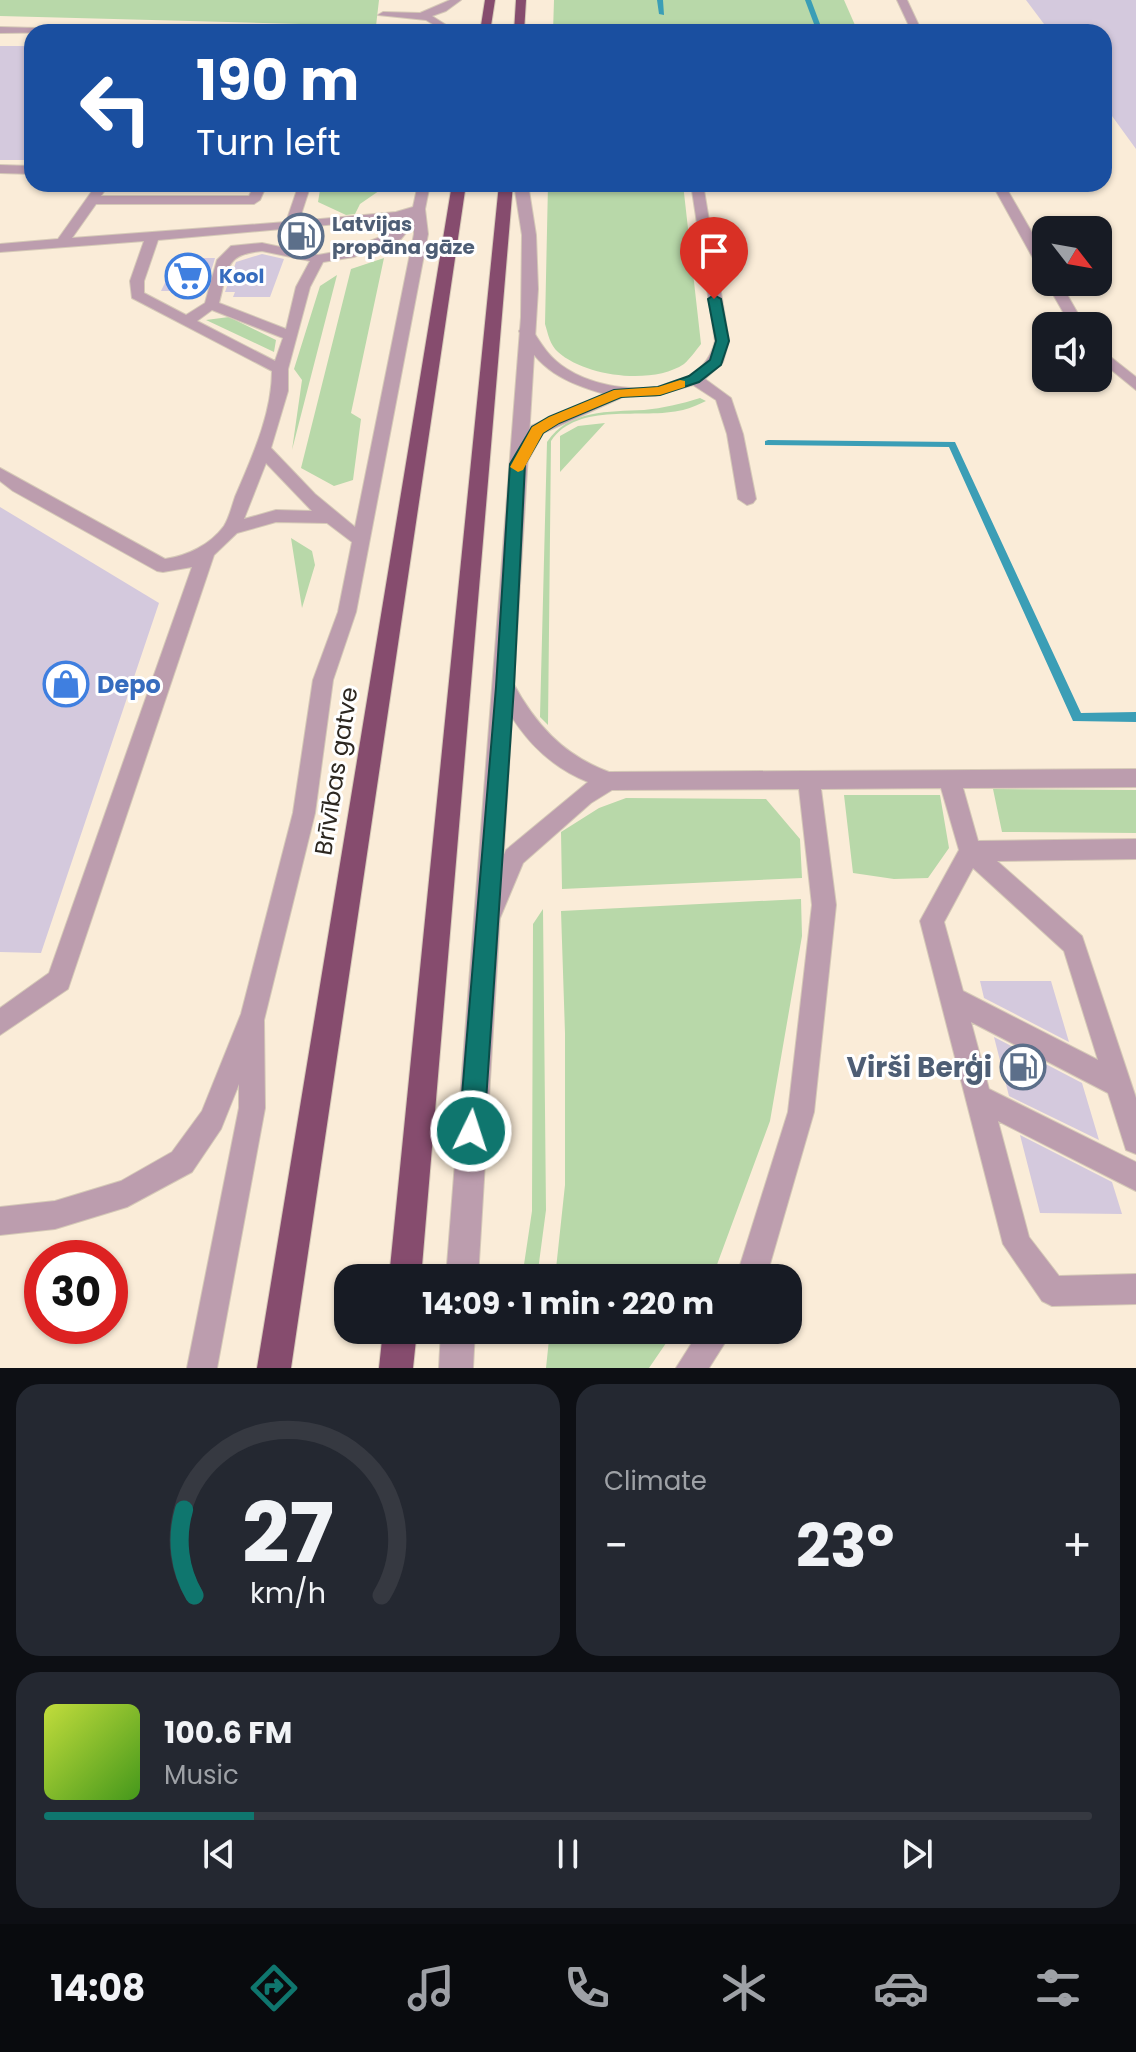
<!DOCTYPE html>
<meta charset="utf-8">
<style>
body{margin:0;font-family:Poppins,sans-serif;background:#242831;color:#f1f3f6;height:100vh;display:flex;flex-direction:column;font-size:30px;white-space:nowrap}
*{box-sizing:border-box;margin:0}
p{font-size:26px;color:#9ea1a6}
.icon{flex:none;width:44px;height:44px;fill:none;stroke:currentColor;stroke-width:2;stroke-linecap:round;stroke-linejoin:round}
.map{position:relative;height:1368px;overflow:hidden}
.sheet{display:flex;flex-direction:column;gap:16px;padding:16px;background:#0d0f14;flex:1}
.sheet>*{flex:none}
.banner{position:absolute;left:24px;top:24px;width:1088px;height:168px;border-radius:24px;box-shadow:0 2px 6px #0004;background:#1a4fa0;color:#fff;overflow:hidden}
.needle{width:52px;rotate:121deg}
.buttons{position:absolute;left:1032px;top:216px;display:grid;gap:16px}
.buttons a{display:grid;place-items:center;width:80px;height:80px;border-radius:16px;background:#171b24;box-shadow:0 2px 6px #0004;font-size:40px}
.speed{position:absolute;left:24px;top:1240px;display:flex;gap:16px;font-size:40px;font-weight:700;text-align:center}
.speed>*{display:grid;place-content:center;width:104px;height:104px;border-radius:50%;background:#171b24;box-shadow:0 2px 6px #0004;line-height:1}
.speed .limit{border:12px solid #d22;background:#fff;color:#111}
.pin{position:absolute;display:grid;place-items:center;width:68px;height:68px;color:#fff;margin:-82px -34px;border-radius:50% 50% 50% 0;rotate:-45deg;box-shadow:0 0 8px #0007}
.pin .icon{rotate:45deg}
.me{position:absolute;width:88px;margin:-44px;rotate:4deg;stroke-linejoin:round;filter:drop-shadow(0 0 6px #0008)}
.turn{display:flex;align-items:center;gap:28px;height:168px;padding:0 40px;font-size:36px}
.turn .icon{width:104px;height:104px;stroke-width:2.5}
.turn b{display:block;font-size:56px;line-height:68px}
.big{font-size:60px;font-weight:700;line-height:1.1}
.sheet .card{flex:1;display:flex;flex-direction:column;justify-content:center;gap:12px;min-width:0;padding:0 28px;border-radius:24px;background:#242831}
.sheet .dial{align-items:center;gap:0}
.dial svg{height:208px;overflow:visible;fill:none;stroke:#363941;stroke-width:7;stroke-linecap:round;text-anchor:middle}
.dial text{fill:#f1f3f6;stroke:none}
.song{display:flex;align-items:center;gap:24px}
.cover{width:96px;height:96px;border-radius:12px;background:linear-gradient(135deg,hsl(70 70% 55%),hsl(100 70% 35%))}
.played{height:8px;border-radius:4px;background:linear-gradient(90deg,#0f766e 20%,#363941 20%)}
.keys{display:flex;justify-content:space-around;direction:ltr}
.heat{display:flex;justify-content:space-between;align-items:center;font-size:44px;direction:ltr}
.sheet .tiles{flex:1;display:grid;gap:16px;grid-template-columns:1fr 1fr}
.card:last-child{grid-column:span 2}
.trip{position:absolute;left:334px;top:1264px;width:468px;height:80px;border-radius:24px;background:#171b24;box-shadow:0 2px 6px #0004;font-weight:700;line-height:80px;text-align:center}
.tabs{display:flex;height:128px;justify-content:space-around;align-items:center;background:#090b0e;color:#9ea1a6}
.tabs .icon{width:56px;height:56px}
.tabs .selected{color:#0f766e}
.tabs b{font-size:36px;color:#f1f3f6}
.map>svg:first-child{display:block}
.green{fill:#b8d8a9}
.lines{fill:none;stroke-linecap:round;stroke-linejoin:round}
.stream{fill:#3b9eb6;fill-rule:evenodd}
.building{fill:#d4c9dd}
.service-casing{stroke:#d5c9b7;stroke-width:2}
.minor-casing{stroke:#d5c9b7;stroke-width:2}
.trunk-casing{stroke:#d5c9b7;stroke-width:2}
.service{fill:#bc9dae;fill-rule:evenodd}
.minor{fill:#bc9dae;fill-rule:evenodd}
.trunk{fill:#864c6e;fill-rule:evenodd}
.route{fill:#0f766e;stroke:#0a4d48;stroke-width:2}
.slow{fill:#f59e0b}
.labels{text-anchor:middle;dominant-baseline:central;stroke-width:6;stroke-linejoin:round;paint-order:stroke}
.far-service-label{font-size:20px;font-weight:bold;fill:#4e5e75;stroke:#fff;text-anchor:start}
.far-shop-label{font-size:20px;font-weight:bold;fill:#366cbe;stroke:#fff;text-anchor:start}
.shop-label{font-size:24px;font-weight:bold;fill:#366cbe;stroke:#fff;text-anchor:start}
.street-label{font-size:24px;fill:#2d2821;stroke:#fff}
.near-service-label{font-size:28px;font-weight:bold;fill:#4e5e75;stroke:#fff;text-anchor:end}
</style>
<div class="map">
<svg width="1136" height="1368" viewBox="0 0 1136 1368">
<rect width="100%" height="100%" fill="#faecd8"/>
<path class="green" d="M0,0H379L376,26L0,16Z
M554,0H844L858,32H553Z
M342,184H389L360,204L355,214L346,215L318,202L320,190L340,189Z
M548,184H683L701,344C696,350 690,359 684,364C653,385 586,377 558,352C550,345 548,334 545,324Z
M384,258L351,413L361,419L353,480L334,486L301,468L351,269Z
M337,275L292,450L302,380L294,369L320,286Z
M229,317L276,340L274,352L206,320Z
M700,398L706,401C699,404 691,408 683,410C642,420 578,401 551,441L548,725L540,717L547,442C569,409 609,412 644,410C663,408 681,404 700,398Z
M605,423L560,472V436L578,426Z
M291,538L312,551L315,565L302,608Z
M993,789L1136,790V833L1002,832Z
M844,795H940L949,848L928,878L894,879L853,873Z
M626,798L766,799L800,839L802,878L562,889L561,832L599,808Z
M801,899L802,936L770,1121L715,1270L710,1278H555L565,1185V1033L561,911Z
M543,909L546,1210L537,1278H522L532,1211L533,924Z
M550,1330H675L649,1368H546Z"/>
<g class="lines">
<path class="stream" d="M657,0H663L664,15L659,14Z
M805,0H811L823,32H817Z
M768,440L955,442L1081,713L1136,712V722L1073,721L949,447L765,445V441Z"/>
</g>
<path class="building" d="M1026,0H1136V149L1104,105V32H1050Z
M0,46H32V160H0Z
M262,254L284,259L270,297H233L235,292H225L236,262Z
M177,258H215L205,291H161Z
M0,507L159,603L41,953L0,952Z
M980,981H1051L1069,1042L984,998Z
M994,1037L1082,1083L1099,1140L1009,1096Z
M1020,1135L1112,1182L1122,1214L1040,1213Z"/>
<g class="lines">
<g class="service-casing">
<path id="service" d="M450,0H461L446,11L432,16L457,32H446L426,20L378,15L383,12L420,13Z
M897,0H907L922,32H912Z
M0,27L73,29L78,32L0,33Z
M0,165L32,166V174L0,173Z
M97,184H109L101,196H249L255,184H267L260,200L254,204H96L72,238L286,222L299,184H311L299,221L396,212L413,207L418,184H430L425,209L428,234L356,612L333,680L315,813L264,1020L265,1108L217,1368H187L239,1108V1084L221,1129L192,1172L127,1207L55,1229L0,1235V1207L55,1201L121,1181L172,1152L202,1111L241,1014L293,813L313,680L338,612L352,542L327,523L276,522L237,533L214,555L68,989L0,1035V1008L49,973L192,567L163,572L157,571L13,491L0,481V468L165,559C187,556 210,545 224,526C229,518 232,506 235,497C252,457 272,414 272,371L132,298L130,281L144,241L0,252V244L58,239ZM404,218L391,233L346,250L318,255L262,243L231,246L217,260L205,303L186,315L144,293V281L158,240ZM414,223V234L355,527L315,494L271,448L288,391V369L310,287L323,262L354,257L401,239ZM262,251L310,261L296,287L286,329L219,303C228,270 224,254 262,251ZM212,310L283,338L275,361L197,321ZM266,463L312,511L276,510L244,519Z
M691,184H703L729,341L723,362L705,379L731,398L743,434L756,499L753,503L747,505L738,499L727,434L716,400L693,385L655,396H625L543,433L524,468H512L510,464L531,426L605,394C565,383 537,369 519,331L521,328H531C542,345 549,358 567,369C609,396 701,401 715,341Z
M992,184H1004L1046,257V273L1039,269Z
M1046,282H1060L1085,326H1071Z
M1098,347L1136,377V390L1098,359Z
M505,679L512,681C535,724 563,755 609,772L1136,769V787L963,788L978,841L1136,839V859L997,861L1082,936L1136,1098V1154L1126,1150L1108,1093L971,1022L989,1089L1136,1162V1191L998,1121L1029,1237L1059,1276L1136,1274V1304L1052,1306L1042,1301L1003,1244L920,921L959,850L941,788L821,789L836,905L814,1112L766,1278H736L788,1112L812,905L799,789L612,790L591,803L523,863L500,918L492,921L484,918L480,910L506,850L588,782C543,764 516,730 495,687L498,681ZM973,868L1064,951L1098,1060L963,991L944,922Z
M700,1330H733L709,1368H676Z"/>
</g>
<g class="minor-casing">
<path id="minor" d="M514,184H528L536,235L538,289L478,1278H446L521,317L522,235Z
M441,1330H475L473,1368H439Z"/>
</g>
<g class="trunk-casing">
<path id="trunk" d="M485,0H495L490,32H480Z
M516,0H526L524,32H514Z
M452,184H466L291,1368H257Z
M499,184H513L421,1278H389Z
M383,1330H417L413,1368H379Z"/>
</g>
<use href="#service" class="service"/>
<use href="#minor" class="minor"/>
<use href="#trunk" class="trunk"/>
</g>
<path class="route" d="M714,295L721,299L729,341L721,365L699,382L660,395L621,397L559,423L543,433L525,464L514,687L484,1131L480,1140L471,1144L463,1140L459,1131L496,687L510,464L532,427L549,417L614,390L658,387L689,376L710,360L716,341L708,299Z"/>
<path class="slow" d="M680,380L685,381V387L660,395L621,397L559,423L543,433L523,470L518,472L510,467L532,427L549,417L614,390L658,387Z"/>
<defs>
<g id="fuel-ring" transform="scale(2.3)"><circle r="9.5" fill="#fff" stroke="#5c6f8a" stroke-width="1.5"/><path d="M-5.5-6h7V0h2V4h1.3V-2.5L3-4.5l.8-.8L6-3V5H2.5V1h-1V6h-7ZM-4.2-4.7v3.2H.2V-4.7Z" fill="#5c6f8a"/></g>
<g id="supermarket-ring" transform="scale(2.3)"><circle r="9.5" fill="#fff" stroke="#3f7fe0" stroke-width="1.5"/><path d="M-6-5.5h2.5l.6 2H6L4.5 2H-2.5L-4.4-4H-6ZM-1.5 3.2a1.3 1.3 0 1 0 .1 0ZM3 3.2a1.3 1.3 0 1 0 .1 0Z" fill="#3f7fe0"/></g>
<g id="shop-ring" transform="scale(2.3)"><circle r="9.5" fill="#fff" stroke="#3f7fe0" stroke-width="1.5"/><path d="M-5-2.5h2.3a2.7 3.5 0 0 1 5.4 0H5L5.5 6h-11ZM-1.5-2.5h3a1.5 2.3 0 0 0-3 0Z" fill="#3f7fe0"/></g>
</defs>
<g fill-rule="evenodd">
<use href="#fuel-ring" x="301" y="236"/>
<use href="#supermarket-ring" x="188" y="276"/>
<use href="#shop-ring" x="66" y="684"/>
<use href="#fuel-ring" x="1023" y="1067"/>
</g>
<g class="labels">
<g class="far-service-label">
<text x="332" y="224">Latvijas<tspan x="332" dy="23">propāna gāze</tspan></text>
</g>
<g class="far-shop-label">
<text x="219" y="276">Kool</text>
</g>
<g class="shop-label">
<text x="97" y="684">Depo</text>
</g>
<g class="street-label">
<text transform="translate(336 771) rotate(-81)">Brīvības gatve</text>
</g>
<g class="near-service-label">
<text x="992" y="1067">Virši Berģi</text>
</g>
</g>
</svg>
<div class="buttons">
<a><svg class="needle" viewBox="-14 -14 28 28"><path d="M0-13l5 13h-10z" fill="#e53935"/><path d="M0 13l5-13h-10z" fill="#9ea1a6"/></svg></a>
<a><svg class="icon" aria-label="sound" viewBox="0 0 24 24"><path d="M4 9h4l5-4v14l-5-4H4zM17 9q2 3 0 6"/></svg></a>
</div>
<div class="speed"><div class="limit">30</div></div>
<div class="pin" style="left:714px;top:299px;background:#d93025"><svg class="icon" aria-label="arrive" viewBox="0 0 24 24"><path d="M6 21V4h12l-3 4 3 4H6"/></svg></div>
<svg class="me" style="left:471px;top:1131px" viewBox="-20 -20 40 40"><circle r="17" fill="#0f766e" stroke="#fff" stroke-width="3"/><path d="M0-11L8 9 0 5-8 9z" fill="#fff"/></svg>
<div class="trip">14:09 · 1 min · 220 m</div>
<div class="banner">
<div class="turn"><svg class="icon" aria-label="left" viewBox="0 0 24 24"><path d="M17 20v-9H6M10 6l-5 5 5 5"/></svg><div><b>190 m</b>Turn left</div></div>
</div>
</div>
<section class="sheet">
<div class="tiles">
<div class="card dial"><svg viewBox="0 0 100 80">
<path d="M14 69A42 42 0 1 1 86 69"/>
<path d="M14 69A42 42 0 0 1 10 36" stroke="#0f766e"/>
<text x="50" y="56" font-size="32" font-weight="700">27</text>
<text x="50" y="72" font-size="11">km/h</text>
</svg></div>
<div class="card"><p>Climate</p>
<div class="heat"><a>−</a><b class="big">23°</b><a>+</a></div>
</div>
<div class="card">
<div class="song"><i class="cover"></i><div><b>100.6 FM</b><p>Music</p></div></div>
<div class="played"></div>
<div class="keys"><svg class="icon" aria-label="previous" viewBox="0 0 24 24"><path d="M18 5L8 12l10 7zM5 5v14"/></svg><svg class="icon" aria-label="pause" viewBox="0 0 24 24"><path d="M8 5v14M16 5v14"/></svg><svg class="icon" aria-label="next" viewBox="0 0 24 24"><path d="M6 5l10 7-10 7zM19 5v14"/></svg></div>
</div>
</div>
</section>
<nav class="tabs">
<b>14:08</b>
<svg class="icon selected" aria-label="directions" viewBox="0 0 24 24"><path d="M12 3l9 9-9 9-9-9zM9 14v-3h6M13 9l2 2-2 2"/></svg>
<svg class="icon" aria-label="music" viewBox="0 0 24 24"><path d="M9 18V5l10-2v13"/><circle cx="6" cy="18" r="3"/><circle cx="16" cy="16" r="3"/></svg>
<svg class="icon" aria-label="phone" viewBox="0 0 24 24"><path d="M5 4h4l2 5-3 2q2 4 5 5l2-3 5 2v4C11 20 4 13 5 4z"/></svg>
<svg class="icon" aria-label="climate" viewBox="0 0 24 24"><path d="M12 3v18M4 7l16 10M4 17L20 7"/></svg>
<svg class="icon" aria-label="car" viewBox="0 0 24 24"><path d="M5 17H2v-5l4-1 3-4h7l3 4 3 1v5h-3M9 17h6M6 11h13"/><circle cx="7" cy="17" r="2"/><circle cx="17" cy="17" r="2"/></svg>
<svg class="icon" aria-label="filters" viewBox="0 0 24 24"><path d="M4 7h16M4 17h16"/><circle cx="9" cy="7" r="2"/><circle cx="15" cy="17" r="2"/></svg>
</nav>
